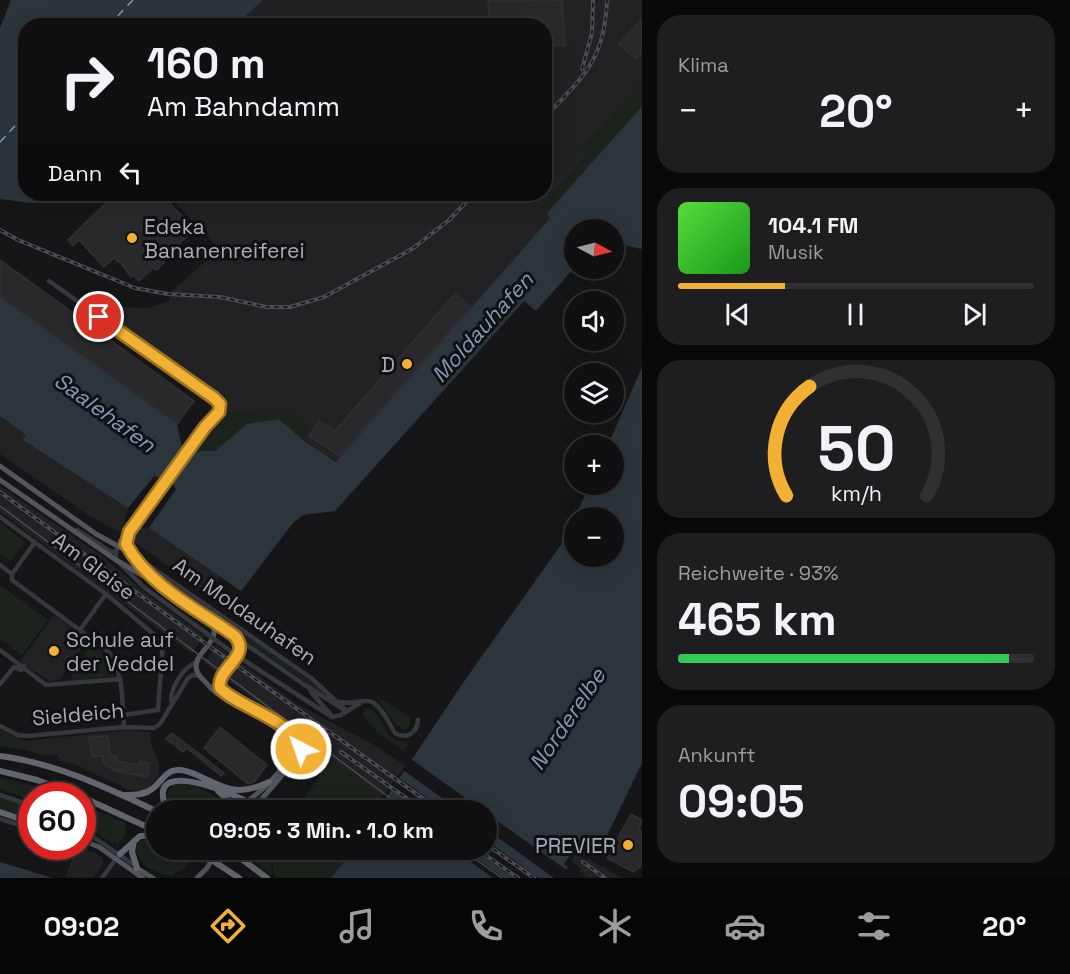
<!DOCTYPE html>
<html lang="de">
<meta charset="utf-8">
<style>
body{margin:0;font-family:"Space Grotesk",sans-serif;background:#1e1e20;color:#f1f3f6;height:100vh;display:flex;flex-direction:column;font-size:22px;white-space:nowrap}
*{box-sizing:border-box;margin:0}
p{font-size:20px;color:#9c9d9f}
.icon{flex:none;width:33px;height:33px;fill:none;stroke:currentColor;stroke-width:2;stroke-linecap:round;stroke-linejoin:round}
.map{position:relative;flex:1;overflow:hidden}
.panel{display:flex;flex-direction:column;gap:15px;padding:15px;background:#09090a;width:428px}
.panel>*{flex:none}
.top-card{position:absolute;left:18px;top:18px;width:534px;height:183px;border-radius:24px;box-shadow:0 6px 24px #0002,0 0 0 2px #303032;background:#101012;color:#f1f3f6;overflow:hidden}
.needle{width:39px;rotate:97deg}
.tools{position:absolute;left:564px;top:219px;display:grid;gap:12px}
.tools a{display:grid;place-items:center;width:60px;height:60px;border-radius:50%;background:#101012;box-shadow:0 6px 24px #0002,0 0 0 2px #303032;font-size:30px}
.speed{position:absolute;left:18px;top:782px;display:flex;gap:12px;font-size:30px;font-weight:700;text-align:center}
.speed>*{display:grid;place-content:center;width:78px;height:78px;border-radius:50%;background:#101012;box-shadow:0 6px 24px #0002,0 0 0 2px #303032;line-height:1}
.speed .limit{border:9px solid #d22;background:#fff;color:#111}
.pin{position:absolute;display:grid;place-items:center;width:51px;height:51px;color:#fff;margin:-26px;border:3px solid #fff;border-radius:50%;box-shadow:0 2px 6px #0007}
.me{position:absolute;width:66px;margin:-33px;rotate:319deg;stroke-linejoin:round;filter:drop-shadow(0 0 4px #0008)}
.turn{display:flex;align-items:center;gap:21px;height:126px;padding:0 30px;font-size:27px}
.turn .icon{width:78px;height:78px;stroke-width:2.5}
.turn b{display:block;font-size:42px;line-height:51px}
.then{display:flex;align-items:center;height:57px;padding:0 30px;background:#0003;gap:12px;font-size:22px}
.big{font-size:45px;font-weight:800;line-height:1.1}
.panel .card{flex:1;display:flex;flex-direction:column;justify-content:center;gap:9px;min-width:0;padding:0 21px;border-radius:24px;background:#1e1e20}
.panel .dial{align-items:center;gap:0}
.dial svg{height:156px;overflow:visible;fill:none;stroke:#303032;stroke-width:7;stroke-linecap:round;text-anchor:middle}
.dial text{fill:#f1f3f6;stroke:none}
.song{display:flex;align-items:center;gap:18px}
.cover{width:72px;height:72px;border-radius:9px;background:linear-gradient(135deg,hsl(110 70% 55%),hsl(120 70% 35%))}
.played{height:6px;border-radius:3px;background:linear-gradient(90deg,#f2b134 30%,#303032 30%)}
.keys{display:flex;justify-content:space-around;direction:ltr}
.heat{display:flex;justify-content:space-between;align-items:center;font-size:33px;direction:ltr}
.charge{height:9px;border-radius:4px;background:linear-gradient(90deg,#34c759 93%,#303032 0)}
.trip{position:absolute;left:146px;top:800px;width:351px;height:60px;border-radius:30px;background:#101012;box-shadow:0 6px 24px #0002,0 0 0 2px #303032;font-weight:800;line-height:60px;text-align:center}
.menu{display:flex;height:96px;justify-content:space-around;align-items:center;background:#060607;color:#9c9d9f}
.menu .icon{width:42px;height:42px}
.menu .active{color:#f2b134}
.menu b{font-size:27px;color:#f1f3f6}
main{display:flex;flex:1;min-height:0}
.map>svg:first-child{display:block}
.built{fill:#222225}
.green{fill:#1c231d}
.water{fill:#2c353c;fill-rule:evenodd}
.pier{fill:#161618}
.lines{fill:none;stroke-linecap:round;stroke-linejoin:round}
.ferry{stroke:#7f9bb3;stroke-width:1.5;stroke-dasharray:8 6;stroke-linecap:butt}
.building{fill:#29292c;stroke:#303034;stroke-width:1.5}
.minor{stroke:#37383d;stroke-width:4.5}
.major{stroke:#53555c;stroke-width:5}
.highway{stroke:#63666e;stroke-width:6}
.tram{stroke:#4a4c52;stroke-width:1.5}
.rail-casing{stroke:#4a4c52;stroke-width:4}
.rail{stroke:#111113;stroke-width:1.5;stroke-dasharray:4.5;stroke-linecap:butt}
.minor-bridge{stroke:#37383d;stroke-width:4.5}
.highway-bridge{stroke:#63666e;stroke-width:6}
.route-casing{stroke:#9d7322;stroke-width:15}
.route{stroke:#f2b134;stroke-width:10}
.poi-dot{fill:#f2b134;stroke:#111113;stroke-width:2}
.labels{text-anchor:middle;dominant-baseline:central;stroke-width:6;stroke-linejoin:round;paint-order:stroke}
.poi-label{font-size:21px;fill:#a8adb8;stroke:#111113;text-anchor:start}
.street-label{font-size:21px;fill:#a8adb8;stroke:#111113}
.water-label{font-size:22px;font-style:italic;fill:#7f9bb3;stroke:#111113}
</style>
<main>
<div class="map">
<svg width="643" height="878" viewBox="0 0 643 878">
<rect width="100%" height="100%" fill="#161618"/>
<path class="built" d="M263,0H642V83L581,150L587,156L542,208L551,217L336,462L304,441L308,424L294,410L225,413L227,399L83,302L93,297L99,298L126,307L148,308L169,301L170,293L219,249L167,194H544V26L236,25Z
M0,416L26,435L24,440L128,508L124,525L119,532L88,515L0,454Z
M0,486L102,556L148,595L204,636L192,654L0,512Z
M141,528H149L220,577L208,593L132,541Z
M54,615L87,640L59,680L49,681L20,662Z
M216,645L231,656L219,674L204,663Z
M240,662L299,705L376,746L405,766L381,798L228,680Z
M129,730L150,732V741L159,764L158,776L153,783L145,790L138,791L129,790L74,764L60,761L57,754L44,755L26,750L25,741Z
M76,847L96,853L103,858V864L93,878L66,877Z
M575,854L587,860L588,858L601,867L603,866L620,878H589L579,871L581,869L572,861Z"/>
<path class="green" d="M642,83V106L547,213L542,208L587,157L580,150Z
M294,410L308,424L304,441L279,419L247,424L215,451H201L192,455L225,413Z
M0,522L25,542L11,561L0,555Z
M0,585L48,620L22,655L0,639Z
M210,610L307,679L337,704L207,614Z
M91,644C103,652 113,661 114,676L73,680L71,674Z
M379,700L382,702L384,700L410,718V726L403,730L394,723Z
M366,708C386,712 381,745 409,742L404,751L378,733L363,715Z
M0,730L25,741L26,750L0,746Z
M330,759L386,802L381,808L297,810Z
M0,778L31,785L58,795H32L31,800L0,789Z
M174,783C189,784 205,788 217,798L215,801L225,806L222,810H171L166,796Z
M0,798L31,808V820L0,809Z
M83,805L125,823L126,833L118,844L115,842L113,844L83,825Z
M145,839L156,841V849H173L181,853L183,858L189,861C185,870 178,871 172,876C156,874 140,866 136,850L138,843Z
M239,849H271L272,876Z
M272,849H354L331,878H276L273,871Z"/>
<path class="water" d="M11,0H263L236,25L26,26V194H61C44,209 21,201 0,199V28Z
M642,106V249L618,244L614,246V230H574V268L536,311L524,301L335,511L303,515L293,523L241,591L149,528L176,489L171,481L154,476L128,508L23,440L26,435L0,416V297L177,424L182,447L192,455L201,451H215L247,424L279,419L304,441L336,462L550,218L547,213Z
M642,367V763L601,848L576,846L564,864L568,867L561,878H331L354,849H486V810H378L465,680L570,532L569,529L590,485L614,484V446L608,445ZM574,518H614V556H574Z
M0,862L53,878H0Z"/>
<path class="pier" d="M411,759L482,810H459L403,770Z
M398,777L444,810H419L390,789Z
M486,813L568,871L563,878H554L486,829Z
M486,840L538,878H514L473,849H486Z
M453,849H464L504,878H493Z"/>
<g class="lines">
<path class="ferry" d="M108,26L133,0
M0,142L26,114"/>
</g>
<path class="building" d="M488,0H562L565,45L544,46V26H490Z
M642,19V52L636,59L619,44Z
M115,194H161L194,229L164,259V263L156,270L153,268L139,281L133,275L131,277L119,261L118,262L114,258L104,267L79,240L73,246L68,240Z
M0,260L94,328L98,322L102,324L98,331L194,401L177,424L0,297Z
M455,294L471,307L340,456L309,436L319,421L335,431Z
M220,727L267,765L254,782L248,784L204,748Z
M172,733L224,773L221,776L187,748L183,752L166,739Z
M107,736L110,751L112,756H117V761L139,765L140,761L149,763L147,777L116,771L104,764L103,756L92,757L89,737Z
M631,814L642,820L639,830L642,832V866L633,872L607,858Z"/>
<g class="lines">
<path class="minor" d="M49,281L214,398L220,404L219,413L205,427L120,541L116,552V560L145,588L206,633
M0,517L106,594L163,642L158,710L123,715
M77,530L111,552H116
M128,534L126,544L134,555L311,678L347,711
M0,565L12,574V580L108,651C124,671 122,702 124,727
M12,574L35,542
M80,630L106,594
M237,638L303,684L345,710
M218,642L233,653
M0,650L46,685L120,679
M242,659L332,717
M0,684L14,667L21,670L24,666
M311,692L331,715
M340,702C350,705 358,700 368,701C379,701 390,725 395,733C407,740 417,733 418,720
M172,704C168,690 184,666 198,661
M332,717L341,715L360,703
M0,726L18,735L28,736L124,727L154,728L160,724L188,678L193,675L200,676
M0,795L32,806
M0,819L32,829
M82,829L137,867
M102,878L118,856"/>
<path class="major" d="M0,466L96,534L134,555L147,572L170,592L238,640L239,652L221,679L220,688C239,708 295,721 301,749L297,758L260,801L245,810
M0,480L116,560L159,585
M212,623C223,643 190,653 197,671C199,677 205,681 209,686C223,701 241,707 259,717C267,722 283,731 287,740C299,765 252,798 236,810
M82,840L99,847L143,878
M137,868L153,878
M197,878L207,868L218,849"/>
<path class="highway" d="M0,756C55,763 106,787 156,811
M0,771L37,780L78,795
M218,791L230,802L231,810
M125,795C134,795 144,795 152,789C161,783 165,771 177,770C185,769 192,773 199,776C227,790 240,796 269,782
M82,797L156,831
M167,810C142,754 236,794 253,805
M0,812L32,823
M134,841L132,852L137,868
M228,849L267,878
M120,854L140,836L156,835
M218,864L239,878"/>
<path class="tram" d="M0,506L406,810
M461,849L502,878"/>
<g class="rail-casing">
<path id="rail" d="M582,69L592,33L593,0
M544,118C583,77 605,60 607,0
M0,230L18,240L135,288L168,294L220,297L266,307H290L324,297L412,249L449,220L474,194
M0,492L213,649L439,810
M341,752L423,810
M486,844L534,878
M477,849L518,878
M583,862L605,878"/>
</g>
<use href="#rail" class="rail"/>
<path class="minor-bridge" d="M206,633L218,642
M233,653L242,659"/>
<path class="highway-bridge" d="M195,851L218,864"/>
</g>
<g class="lines">
<g class="route-casing">
<path id="route" d="M99,317L214,398L220,404L219,412L205,427L129,532L126,544C149,586 197,609 235,636C252,657 216,668 220,688C239,708 295,721 301,749"/>
</g>
<use href="#route" class="route"/>
</g>
<g class="poi-dot">
<circle cx="132" cy="238" r="6"/>
<circle cx="407" cy="364" r="6"/>
<circle cx="54" cy="651" r="6"/>
<circle cx="628" cy="845" r="6"/>
</g>
<g class="labels">
<g class="poi-label">
<text x="144" y="226">Edeka<tspan x="144" dy="24">Bananenreiferei</tspan></text>
<text x="395" y="364" text-anchor="end">D</text>
<text x="66" y="639">Schule auf<tspan x="66" dy="24">der Veddel</tspan></text>
<text x="616" y="845" text-anchor="end">PREVIER</text>
</g>
<g class="street-label">
<text transform="translate(94 566) rotate(37)">Am Gleise</text>
<text transform="translate(245 611) rotate(35)">Am Moldauhafen</text>
<text transform="translate(78 714) rotate(-5)">Sieldeich</text>
</g>
<g class="water-label">
<text transform="translate(482 327) rotate(-48)">Moldauhafen</text>
<text transform="translate(105 412) rotate(36)">Saalehafen</text>
<text transform="translate(567 719) rotate(-56)">Norderelbe</text>
</g>
</g>
</svg>
<div class="tools">
<a><svg class="needle" viewBox="-14 -14 28 28"><path d="M0-13l5 13h-10z" fill="#e53935"/><path d="M0 13l5-13h-10z" fill="#9c9d9f"/></svg></a>
<a><svg class="icon" aria-label="sound" viewBox="0 0 24 24"><path d="M4 9h4l5-4v14l-5-4H4zM17 9q2 3 0 6"/></svg></a>
<a><svg class="icon" aria-label="layers" viewBox="0 0 24 24"><path d="M12 4l9 5-9 5-9-5zM3 14l9 5 9-5"/></svg></a>
<a>+</a>
<a>−</a>
</div>
<div class="speed"><div class="limit">60</div></div>
<div class="pin" style="left:99px;top:317px;background:#d93025"><svg class="icon" aria-label="arrive" viewBox="0 0 24 24"><path d="M6 21V4h12l-3 4 3 4H6"/></svg></div>
<svg class="me" style="left:301px;top:749px" viewBox="-20 -20 40 40"><circle r="17" fill="#f2b134" stroke="#fff" stroke-width="3"/><path d="M0-11L8 9 0 5-8 9z" fill="#fff"/></svg>
<div class="trip">09:05 · 3 Min. · 1.0 km</div>
<div class="top-card">
<div class="turn"><svg class="icon" aria-label="right" viewBox="0 0 24 24"><path d="M7 20v-9h11M14 6l5 5-5 5"/></svg><div><b>160 m</b>Am Bahndamm</div></div>
<div class="then">Dann<svg class="icon" aria-label="left" viewBox="0 0 24 24"><path d="M17 20v-9H6M10 6l-5 5 5 5"/></svg></div>
</div>
</div>
<section class="panel">
<div class="card"><p>Klima</p>
<div class="heat"><a>−</a><b class="big">20°</b><a>+</a></div>
</div>
<div class="card">
<div class="song"><i class="cover"></i><div><b>104.1 FM</b><p>Musik</p></div></div>
<div class="played"></div>
<div class="keys"><svg class="icon" aria-label="previous" viewBox="0 0 24 24"><path d="M18 5L8 12l10 7zM5 5v14"/></svg><svg class="icon" aria-label="pause" viewBox="0 0 24 24"><path d="M8 5v14M16 5v14"/></svg><svg class="icon" aria-label="next" viewBox="0 0 24 24"><path d="M6 5l10 7-10 7zM19 5v14"/></svg></div>
</div>
<div class="card dial"><svg viewBox="0 0 100 80">
<path d="M14 69A42 42 0 1 1 86 69"/>
<path d="M14 69A42 42 0 0 1 26 13" stroke="#f2b134"/>
<text x="50" y="56" font-size="32" font-weight="700">50</text>
<text x="50" y="72" font-size="11">km/h</text>
</svg></div>
<div class="card"><p>Reichweite · 93%</p><b class="big">465 km</b><div class="charge"></div></div>
<div class="card"><p>Ankunft</p><b class="big">09:05</b></div>
</section>
</main>
<nav class="menu">
<b>09:02</b>
<svg class="icon active" aria-label="directions" viewBox="0 0 24 24"><path d="M12 3l9 9-9 9-9-9zM9 14v-3h6M13 9l2 2-2 2"/></svg>
<svg class="icon" aria-label="music" viewBox="0 0 24 24"><path d="M9 18V5l10-2v13"/><circle cx="6" cy="18" r="3"/><circle cx="16" cy="16" r="3"/></svg>
<svg class="icon" aria-label="phone" viewBox="0 0 24 24"><path d="M5 4h4l2 5-3 2q2 4 5 5l2-3 5 2v4C11 20 4 13 5 4z"/></svg>
<svg class="icon" aria-label="climate" viewBox="0 0 24 24"><path d="M12 3v18M4 7l16 10M4 17L20 7"/></svg>
<svg class="icon" aria-label="car" viewBox="0 0 24 24"><path d="M5 17H2v-5l4-1 3-4h7l3 4 3 1v5h-3M9 17h6M6 11h13"/><circle cx="7" cy="17" r="2"/><circle cx="17" cy="17" r="2"/></svg>
<svg class="icon" aria-label="filters" viewBox="0 0 24 24"><path d="M4 7h16M4 17h16"/><circle cx="9" cy="7" r="2"/><circle cx="15" cy="17" r="2"/></svg>
<b>20°</b>
</nav>
